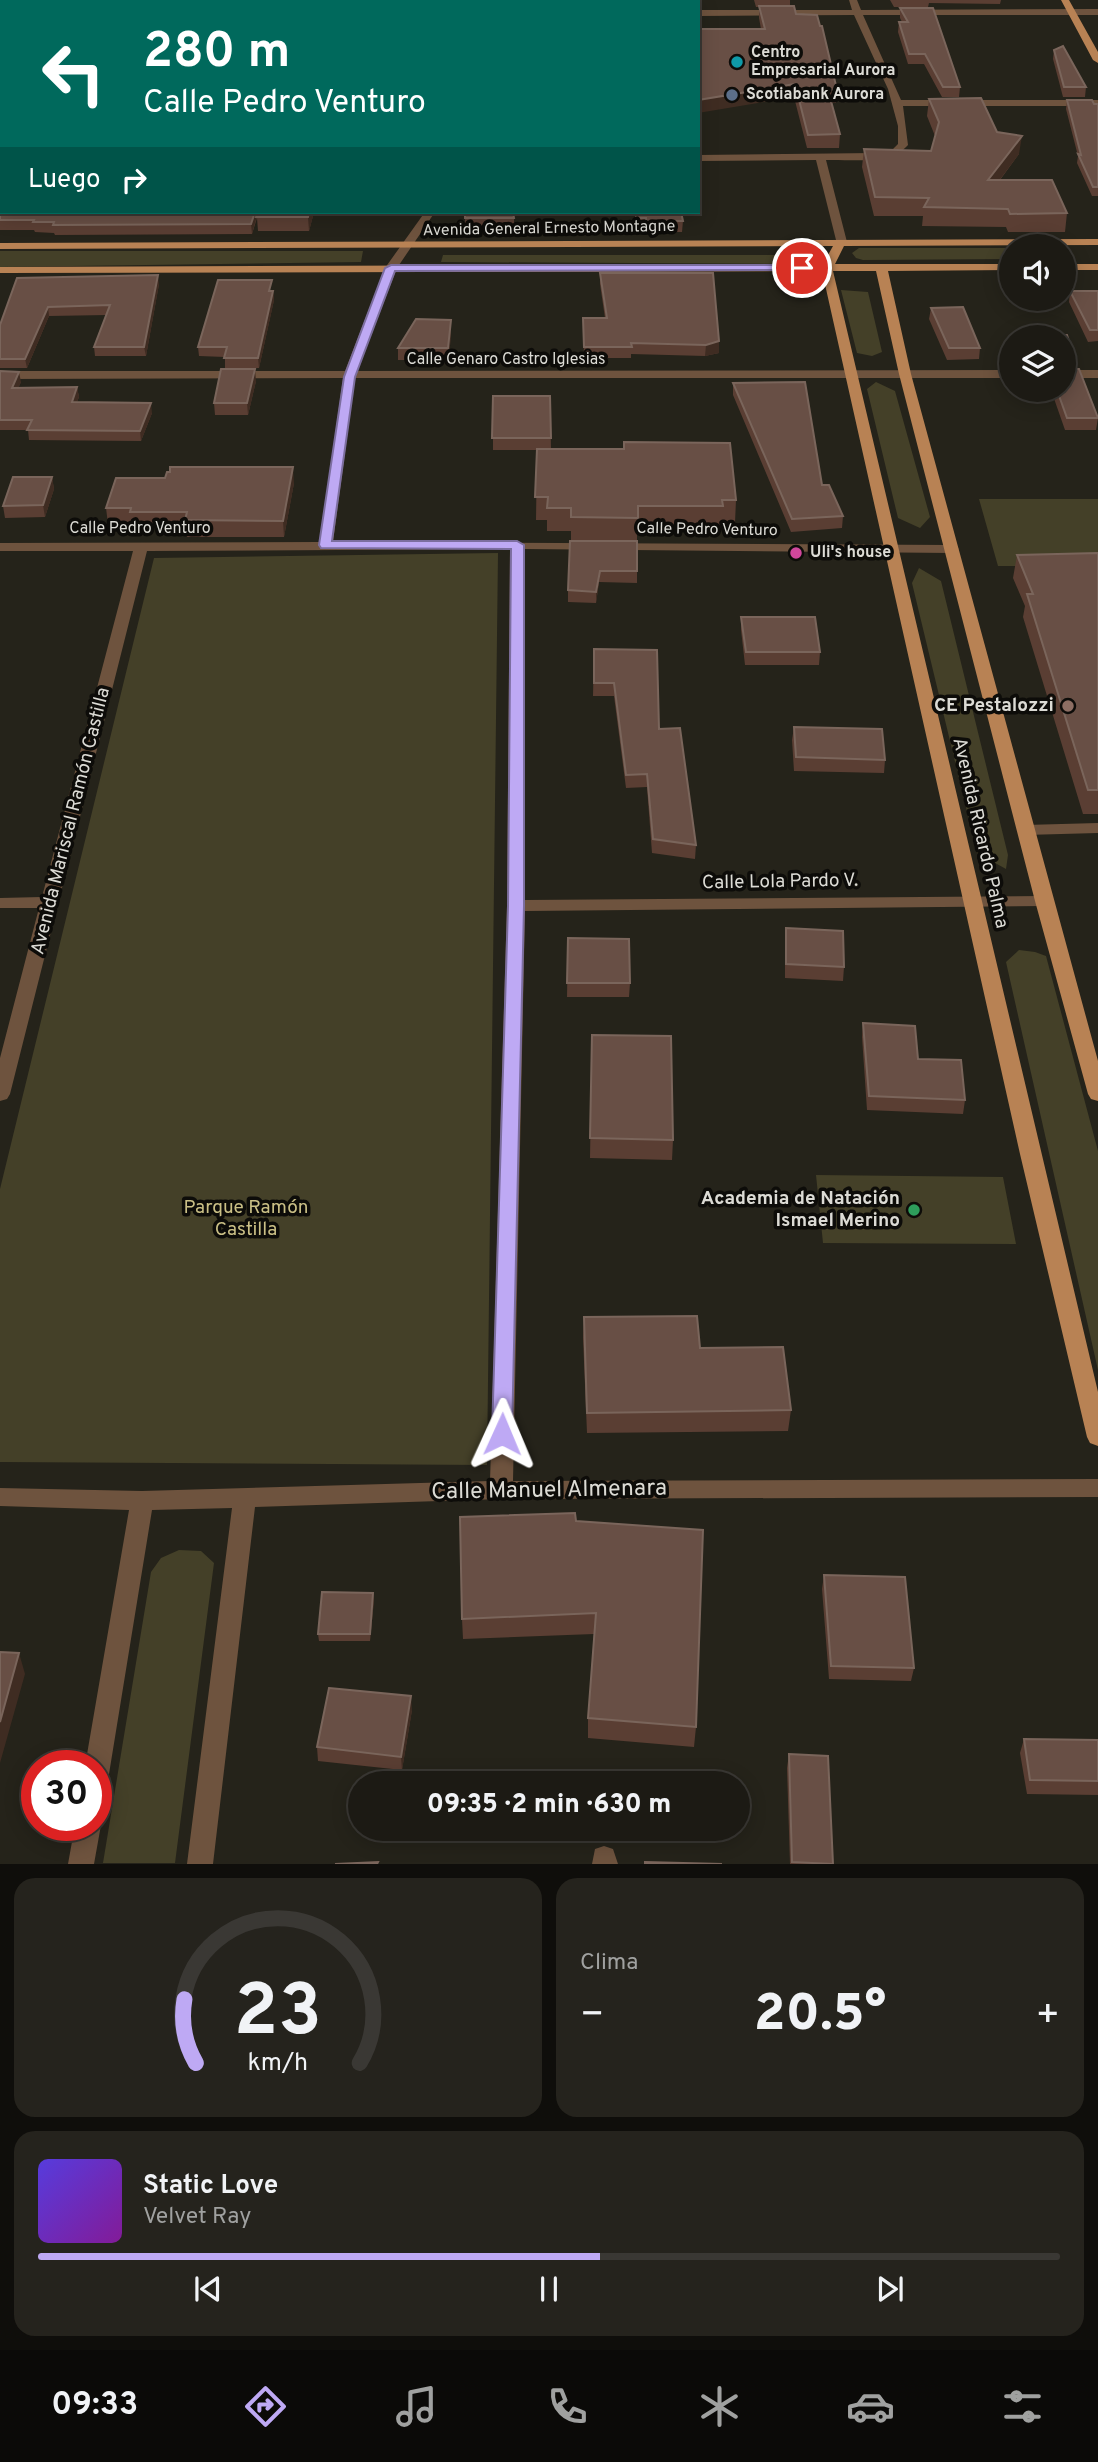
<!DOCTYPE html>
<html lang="es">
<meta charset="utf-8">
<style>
body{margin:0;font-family:Overpass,sans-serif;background:#25231d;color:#f1f3f6;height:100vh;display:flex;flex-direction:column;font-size:26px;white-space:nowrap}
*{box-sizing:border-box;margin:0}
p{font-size:23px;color:#a0a1a0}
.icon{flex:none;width:38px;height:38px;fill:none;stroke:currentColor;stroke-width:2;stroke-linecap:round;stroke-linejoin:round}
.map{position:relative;height:1864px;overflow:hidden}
.sheet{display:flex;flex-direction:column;gap:14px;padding:14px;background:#0f0e0b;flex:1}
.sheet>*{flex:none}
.guide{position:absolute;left:0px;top:0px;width:700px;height:214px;box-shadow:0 4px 18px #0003,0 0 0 2px #3a3834;background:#00695c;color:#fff;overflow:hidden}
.buttons{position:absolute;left:999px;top:234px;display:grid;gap:14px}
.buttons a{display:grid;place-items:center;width:77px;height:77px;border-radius:50%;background:#1c1a14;box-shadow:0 4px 18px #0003,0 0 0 2px #3a3834;font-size:35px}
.speed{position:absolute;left:21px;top:1750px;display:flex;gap:14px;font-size:35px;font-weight:700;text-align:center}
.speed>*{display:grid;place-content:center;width:91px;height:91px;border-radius:50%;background:#1c1a14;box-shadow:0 4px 18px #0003,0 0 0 2px #3a3834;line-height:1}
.speed .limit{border:10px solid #d22;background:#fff;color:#111}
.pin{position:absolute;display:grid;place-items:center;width:60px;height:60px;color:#fff;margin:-30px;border:4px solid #fff;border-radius:50%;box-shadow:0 2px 7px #0007}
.me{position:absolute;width:77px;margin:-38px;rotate:1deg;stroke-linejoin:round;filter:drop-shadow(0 0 5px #0008)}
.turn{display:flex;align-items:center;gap:24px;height:147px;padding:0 28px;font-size:32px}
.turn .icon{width:91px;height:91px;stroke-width:2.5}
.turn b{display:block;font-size:49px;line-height:60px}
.then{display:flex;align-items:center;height:66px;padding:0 28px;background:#0003;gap:14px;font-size:26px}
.big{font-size:52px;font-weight:800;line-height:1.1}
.sheet .tile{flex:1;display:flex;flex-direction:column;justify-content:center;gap:10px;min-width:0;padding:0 24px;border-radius:21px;background:#25231d}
.sheet .dial{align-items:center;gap:0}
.dial svg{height:182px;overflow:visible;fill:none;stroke:#3a3834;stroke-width:7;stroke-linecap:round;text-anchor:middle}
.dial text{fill:#f1f3f6;stroke:none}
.song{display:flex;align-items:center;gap:21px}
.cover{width:84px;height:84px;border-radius:10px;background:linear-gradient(135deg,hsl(250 70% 55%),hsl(290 70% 35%))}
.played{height:7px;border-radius:4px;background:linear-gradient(90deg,#bea9f4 55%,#3a3834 55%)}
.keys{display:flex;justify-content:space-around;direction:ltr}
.heat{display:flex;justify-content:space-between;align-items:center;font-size:38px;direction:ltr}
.sheet .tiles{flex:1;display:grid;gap:14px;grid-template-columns:1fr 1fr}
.tile:last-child{grid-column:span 2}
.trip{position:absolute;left:348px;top:1771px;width:402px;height:70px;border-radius:35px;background:#1c1a14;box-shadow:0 4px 18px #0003,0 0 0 2px #3a3834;font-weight:800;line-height:70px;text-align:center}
.tab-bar{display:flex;height:112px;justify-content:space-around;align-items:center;background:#0b0a08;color:#a0a1a0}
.tab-bar .icon{width:49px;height:49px}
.tab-bar .current{color:#bea9f4}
.tab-bar b{font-size:32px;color:#f1f3f6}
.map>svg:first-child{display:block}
.green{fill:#444028}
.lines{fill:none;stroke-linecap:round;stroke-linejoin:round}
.minor{fill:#6e533e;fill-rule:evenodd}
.major{fill:#b88254;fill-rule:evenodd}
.wall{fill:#5a3e33}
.shaded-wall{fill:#3f2c22}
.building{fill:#684f45;stroke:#7a655b;stroke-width:2}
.route{fill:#bea9f4;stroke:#7c6e9f;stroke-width:2}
.culture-dot{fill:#0f9aa8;stroke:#0d0c09;stroke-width:2.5}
.service-dot{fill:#5c6f8a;stroke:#0d0c09;stroke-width:2.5}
.hotel-dot{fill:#d1479c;stroke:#0d0c09;stroke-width:2.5}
.education-dot{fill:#8d6e63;stroke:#0d0c09;stroke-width:2.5}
.leisure-dot{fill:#2e9e5b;stroke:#0d0c09;stroke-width:2.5}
.labels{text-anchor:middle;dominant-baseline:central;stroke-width:7;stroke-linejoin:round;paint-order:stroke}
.far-poi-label{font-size:16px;font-weight:bold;fill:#dcdbd5;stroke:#0d0c09;text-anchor:start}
.far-street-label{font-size:16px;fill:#dcdbd5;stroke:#0d0c09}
.poi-label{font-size:19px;font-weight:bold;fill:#dcdbd5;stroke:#0d0c09;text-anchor:end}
.street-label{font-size:19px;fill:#dcdbd5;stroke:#0d0c09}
.park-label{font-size:19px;fill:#cbc086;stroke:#0d0c09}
.near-street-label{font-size:23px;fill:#dcdbd5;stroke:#0d0c09}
</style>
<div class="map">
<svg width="1098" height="1864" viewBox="0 0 1098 1864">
<rect width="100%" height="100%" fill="#25231a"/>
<path class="green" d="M859,248H1011V259L863,260L856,258L852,253Z
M0,251H363L361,262L0,267Z
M443,255H795L801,264L441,262Z
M841,290L868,292L882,352L872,356L857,353Z
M876,382L895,391L930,517L920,528L898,518L867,389Z
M979,499H1098V566H998Z
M498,553L487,1465L0,1462V1189L154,558Z
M919,568L941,581L1008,855L1006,869L977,853L912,583Z
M1019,950L1035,952L1046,956L1098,1151V1370L1006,962Z
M816,1175L1003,1177L1016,1244L823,1243Z
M179,1550L201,1551L214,1563L175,1863H103L151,1572L161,1558Z"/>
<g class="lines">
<path class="minor" d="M213,0H221V2H213Z
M849,0H857L861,10L1098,9V15H863L901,100H1098V106H903L908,145C890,166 852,159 826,160L847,242L837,244L816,160L698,161V155L875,153L892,150L898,144V126L888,89L854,15L698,16V10H852Z
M425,212H435L397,268L357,371L1012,370V378H355L333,542L952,545L959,549L952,553L524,549L525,900L1044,896L1053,901L1044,906L525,911L513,1481L1098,1479V1497L501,1499L255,1507L213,1864H187L232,1508L152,1510L109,1774L105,1782L96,1786V1766H85L129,1510L0,1506V1488L142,1491L490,1481L507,906L510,549L147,551L10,1094L7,1099L0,1101V1058L39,908H0V898L42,897L133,551H0V543L320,542L343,378L0,379V371H345L385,268Z
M1064,370H1098V378H1064Z
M1098,823V833L1025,835L1017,830L1025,825Z
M96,1816L101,1825L94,1864H68L75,1825H96Z
M604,1846L613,1849L618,1864H592L595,1849Z"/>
<path class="major" d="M1061,0H1069L1098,52V63L1093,60Z
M1098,239V245L844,246L835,264H1012V270L888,271L911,374L1098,1061V1101L1091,1099L1088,1094L1035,901L899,374L876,271H833L1098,1392V1446L1090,1443L1087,1437L1020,1154L822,271L0,273V267L823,264L833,246L0,249V243Z
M1064,264H1098V270H1064Z"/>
</g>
<path class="wall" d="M0,0H187L186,2H2V49L0,47Z
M754,0H790V6L796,14L837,90L836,103H831L840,134L839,148H807L794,97L761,29L759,18V7H756Z
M890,0H1001L1000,4L929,3L928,7H894Z
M900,8L960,87L959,97H942L924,64H908L898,32L899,22H902L900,18Z
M1054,50L1086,87L1085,97H1063L1053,59Z
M929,99L997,132L1019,154L1000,180L1067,213L1065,232H1008L1006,227L922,226L923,216H874L862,167L864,149L931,151L935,136L927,116Z
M1067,100L1098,104V196H1092L1077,163L1078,156L1066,109Z
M0,207L2,212H385L386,213L313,216L309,231H258L257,218L252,234L55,235L54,233L35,232L34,230H0Z
M465,212H514V229H465Z
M635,212H681L683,221L682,232H646V229H636Z
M600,273L719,341V353L705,356L631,354V358H584L583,318H605L600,284Z
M17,278L159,284L146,356H95L94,347L107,315L49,316L27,368H0V325Z
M273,291L274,300L259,368H225V357L199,356L198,347Z
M1070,291H1098V341L1088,342L1069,302Z
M931,308L980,348L979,359L947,360L929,319Z
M451,331L449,360H398V348Z
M1067,335L1074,356L1073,367L1065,368L1066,369H1079L1098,418L1096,430H1065L1051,390H1064V338H1038V336Z
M0,371L21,382L18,388L77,387L79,397L77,402L152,413L141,441L29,440L28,430H0Z
M256,381L248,415H215L214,403Z
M733,383L822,485L843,516L842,528L791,532L733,395Z
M493,396H550L551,449H623L624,442L736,500L735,523H722L721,529H637V541H571V531H547V520H536L537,450H493Z
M52,477L54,489L45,517L5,518L3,506Z
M165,478L294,483L284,537H187L186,529L132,528V524H108L106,508Z
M637,541V583L599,582L596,603L568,602V590Z
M1098,553V814H1083L1023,617L1025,606L1013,578L1017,555Z
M741,617L820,652L819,665H745L741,630Z
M594,649L659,729L696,845L695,859L652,853L647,787L626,788L614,696H593Z
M794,727L885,760L884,773L794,771L792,740Z
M786,928L844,967L843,981L785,978V942Z
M568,938L630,983L629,997H567Z
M863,1023L918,1059L965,1100L963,1114L867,1110L862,1037Z
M592,1035L673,1140L672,1160L590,1158Z
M584,1317L700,1348L791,1410L788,1431L587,1433L583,1338Z
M576,1521L696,1727L694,1747L588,1738V1718L594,1634L463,1639L462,1619Z
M824,1575L914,1668L911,1681L829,1679L822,1589Z
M373,1593L374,1600L370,1641H319L318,1634Z
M412,1710L402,1770L318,1761L317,1747Z
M1024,1739L1098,1740V1795L1027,1794L1020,1753Z
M789,1754L833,1864H790L787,1768Z"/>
<path class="shaded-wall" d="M79,0H133V2H80Z
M795,84L794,97L698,113V100Z
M1022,136L1019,154L986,198L988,180Z
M255,212H258L252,234L251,224Z
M309,212H312L313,216L309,231L308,217Z
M158,275L159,284L146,356L144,347Z
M273,291L274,300L259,368L258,358Z
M48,307L49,316L27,368L25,359Z
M451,320V331L449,360L448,348Z
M719,341V353L705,356L706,345Z
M255,369L256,381L248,415L247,403Z
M19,372L21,382L14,398L12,388Z
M77,387L79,397L73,412L72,402Z
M151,403L152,413L141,441L140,431Z
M293,467L294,483L284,537L283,521Z
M52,477L54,489L45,517L43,505Z
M600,571L599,582L596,603V592Z
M373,1593L374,1600L370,1641V1634Z
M19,1653L25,1674L0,1763V1722Z
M411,1696L412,1710L402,1770L401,1757Z"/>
<path class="building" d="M0,0H82L83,2H2V36L0,35V17H2V8H0Z
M243,0H588V2H243Z
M759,6H794L796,14L817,15L820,26H822L837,90H828L840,134L808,135L795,84L698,100V29H765Z
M900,8H933L960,87H943L925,54H909L899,22H908Z
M1063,46L1086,87H1064L1054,50Z
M981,98L997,132L1022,136L988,180H1052L1067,213L1010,214L1008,209L924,207L929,198L875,197L864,149L931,151L939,122L929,99Z
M1067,100H1092L1094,104H1098V187H1093L1078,154L1081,155Z
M0,207H2V212H255L251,224L53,225L54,222H33L34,220H0Z
M258,212H309L308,217H256Z
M465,212H513L514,218H465Z
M636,212H681L683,221H646V218H636Z
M600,273H713L719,341L706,345L631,343L632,347H584L583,318H607Z
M158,275L144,347H94L110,305L48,307L25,359H0V325L17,278Z
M218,280H272L269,291H273L258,358H224L227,347H198Z
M1070,291H1098V330H1090Z
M963,307L980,348H949L931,308Z
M416,319L451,320L448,348H398Z
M1067,335L1074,356H1064V338H1039L1038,336Z
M1064,367L1066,369H1079L1098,418H1067L1057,390H1064Z
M221,369H255L247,403H214Z
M0,371L19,372L12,388L77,387L72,402L151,403L140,431L27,430L32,420H0Z
M805,382L822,485H829L843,516L792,519L733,383Z
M493,396H550L551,438H492Z
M624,442L730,443L736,500H722L723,506H638V518L571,517V508H547L548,497H535L537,449H624Z
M170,467H293L283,521L185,520L187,512H130L131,508H106L116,478H165L167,472H170Z
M13,477H52L43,505L3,506Z
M570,541H637V571H600L596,592L568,590Z
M1098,553V790H1088L1027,594H1033L1017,555Z
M741,617H815L820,652H746Z
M594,649L657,650L659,729L680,728L696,845L653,839L647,774L626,775L614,683H594Z
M794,727L882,729L885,760L796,757Z
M786,928L843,931L844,967L786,964Z
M568,938L629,939L630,983H567Z
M863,1023L915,1026L918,1059L961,1060L965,1100L869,1096Z
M592,1035L671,1036L673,1140L590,1138Z
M697,1316L700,1348L783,1347L791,1410L587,1413L584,1317Z
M575,1513L576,1521L703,1530L696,1727L588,1718L596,1613L462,1619L460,1517Z
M824,1575L905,1577L914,1668L831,1666Z
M322,1592L373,1593L370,1634H318Z
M0,1652L19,1653L0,1722Z
M329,1688L411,1696L401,1757L317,1747Z
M1024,1739L1098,1740V1781L1030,1780Z
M789,1754L828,1756L833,1864L792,1862Z
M378,1862L377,1864H335Z
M645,1862L722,1864H645Z"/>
<path class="route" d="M802,265L805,266V270L395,271L355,377L332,541H517L524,545V906L512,1434L509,1440L502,1442L495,1440L492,1434L508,906L511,549L321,548L319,545L344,377L385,268L391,265Z"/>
<circle class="culture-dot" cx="737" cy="62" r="7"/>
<circle class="service-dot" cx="732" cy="95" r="7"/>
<circle class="hotel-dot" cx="796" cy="553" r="7"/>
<circle class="education-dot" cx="1068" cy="706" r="7"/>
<circle class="leisure-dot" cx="914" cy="1210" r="7"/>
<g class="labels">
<g class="far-poi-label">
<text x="751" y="53">Centro<tspan x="751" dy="18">Empresarial Aurora</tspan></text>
<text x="746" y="95">Scotiabank Aurora</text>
<text x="810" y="553">Uli's house</text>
</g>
<g class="far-street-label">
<text transform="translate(549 229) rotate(-1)">Avenida General Ernesto Montagne</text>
<text x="506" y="360">Calle Genaro Castro Iglesias</text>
<text x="140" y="529">Calle Pedro Venturo</text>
<text transform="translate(707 530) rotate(1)">Calle Pedro Venturo</text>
</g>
<g class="poi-label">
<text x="1054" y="706">CE Pestalozzi</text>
<text x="900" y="1199">Academia de Natación<tspan x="900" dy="22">Ismael Merino</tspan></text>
</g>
<g class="street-label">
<text transform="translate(71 821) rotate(-76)">Avenida Mariscal Ramón Castilla</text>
<text transform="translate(980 833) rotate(77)">Avenida Ricardo Palma</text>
<text transform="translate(780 882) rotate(-1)">Calle Lola Pardo V.</text>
</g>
<g class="park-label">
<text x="246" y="1208">Parque Ramón<tspan x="246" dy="22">Castilla</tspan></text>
</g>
<g class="near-street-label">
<text transform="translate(549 1491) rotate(-1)">Calle Manuel Almenara</text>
</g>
</g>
</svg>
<div class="buttons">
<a><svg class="icon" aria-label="sound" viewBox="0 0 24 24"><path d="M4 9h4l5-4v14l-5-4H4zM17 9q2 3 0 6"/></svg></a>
<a><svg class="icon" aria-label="layers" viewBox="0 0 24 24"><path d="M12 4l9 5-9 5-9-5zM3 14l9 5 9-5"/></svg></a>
</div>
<div class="speed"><div class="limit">30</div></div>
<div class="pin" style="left:802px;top:268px;background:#d93025"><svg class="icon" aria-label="arrive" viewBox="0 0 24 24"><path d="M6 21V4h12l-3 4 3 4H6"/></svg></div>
<svg class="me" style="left:502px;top:1434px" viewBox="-20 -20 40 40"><path d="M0-17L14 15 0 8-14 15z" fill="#bea9f4" stroke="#fff" stroke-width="4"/></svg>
<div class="trip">09:35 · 2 min · 630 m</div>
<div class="guide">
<div class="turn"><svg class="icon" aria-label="left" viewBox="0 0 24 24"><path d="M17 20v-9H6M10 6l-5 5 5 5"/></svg><div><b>280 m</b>Calle Pedro Venturo</div></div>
<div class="then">Luego<svg class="icon" aria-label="right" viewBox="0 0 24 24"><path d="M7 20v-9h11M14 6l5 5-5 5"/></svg></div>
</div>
</div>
<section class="sheet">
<div class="tiles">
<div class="tile dial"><svg viewBox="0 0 100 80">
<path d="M14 69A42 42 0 1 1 86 69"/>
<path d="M14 69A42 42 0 0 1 9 41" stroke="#bea9f4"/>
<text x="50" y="56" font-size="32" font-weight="700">23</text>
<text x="50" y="72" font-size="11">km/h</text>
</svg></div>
<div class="tile"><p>Clima</p>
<div class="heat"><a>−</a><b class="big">20.5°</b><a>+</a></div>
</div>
<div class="tile">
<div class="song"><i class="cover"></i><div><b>Static Love</b><p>Velvet Ray</p></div></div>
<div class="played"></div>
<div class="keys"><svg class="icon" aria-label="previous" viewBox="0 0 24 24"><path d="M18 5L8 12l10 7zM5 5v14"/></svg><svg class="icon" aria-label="pause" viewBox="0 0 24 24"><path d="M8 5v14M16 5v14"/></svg><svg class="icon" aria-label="next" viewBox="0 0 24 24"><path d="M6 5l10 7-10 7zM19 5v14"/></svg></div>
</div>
</div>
</section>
<nav class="tab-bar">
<b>09:33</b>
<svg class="icon current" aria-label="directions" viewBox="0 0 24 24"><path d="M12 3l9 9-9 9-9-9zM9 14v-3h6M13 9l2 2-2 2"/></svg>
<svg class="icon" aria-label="music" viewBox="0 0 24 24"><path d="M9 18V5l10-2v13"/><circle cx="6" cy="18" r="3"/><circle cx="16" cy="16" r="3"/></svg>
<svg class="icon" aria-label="phone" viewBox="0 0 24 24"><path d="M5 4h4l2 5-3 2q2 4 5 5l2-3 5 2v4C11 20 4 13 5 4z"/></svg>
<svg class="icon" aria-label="climate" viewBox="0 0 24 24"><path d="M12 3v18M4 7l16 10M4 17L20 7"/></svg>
<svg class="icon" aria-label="car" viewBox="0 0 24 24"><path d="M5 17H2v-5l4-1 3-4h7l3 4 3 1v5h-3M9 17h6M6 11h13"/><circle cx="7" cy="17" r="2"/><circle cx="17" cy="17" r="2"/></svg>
<svg class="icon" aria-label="filters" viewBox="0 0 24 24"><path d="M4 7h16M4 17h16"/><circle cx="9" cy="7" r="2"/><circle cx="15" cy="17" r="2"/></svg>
</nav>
